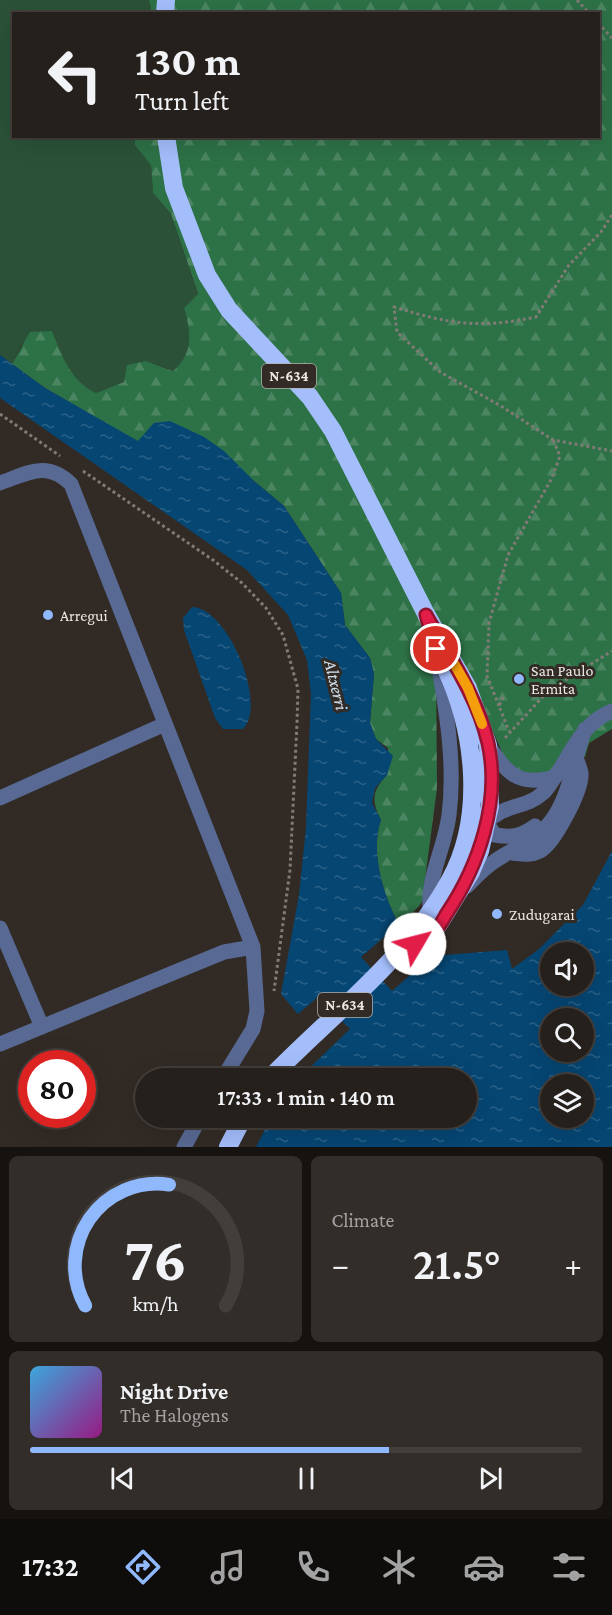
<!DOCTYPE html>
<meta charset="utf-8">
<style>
body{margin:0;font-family:"Crimson Pro",serif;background:#322d29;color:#f1f3f6;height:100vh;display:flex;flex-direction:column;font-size:22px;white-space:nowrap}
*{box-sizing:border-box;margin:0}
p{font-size:20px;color:#a4a3a3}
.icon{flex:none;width:33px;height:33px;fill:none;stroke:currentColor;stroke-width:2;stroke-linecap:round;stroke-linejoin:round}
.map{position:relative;height:1147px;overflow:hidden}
.details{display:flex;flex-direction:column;gap:9px;padding:9px;background:#15120f;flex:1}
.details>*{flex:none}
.top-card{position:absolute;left:12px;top:12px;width:588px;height:126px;border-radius:0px;box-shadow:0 6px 24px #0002,0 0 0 2px #423e3b;background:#26201c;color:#f1f3f6;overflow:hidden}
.fabs{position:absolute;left:540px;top:942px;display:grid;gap:12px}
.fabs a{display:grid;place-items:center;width:54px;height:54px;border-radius:50%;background:#26201c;box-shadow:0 6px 24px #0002,0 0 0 2px #423e3b;font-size:30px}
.speed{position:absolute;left:18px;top:1050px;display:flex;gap:12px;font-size:30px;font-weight:700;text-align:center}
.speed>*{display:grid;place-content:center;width:78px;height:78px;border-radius:50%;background:#26201c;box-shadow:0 6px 24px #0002,0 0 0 2px #423e3b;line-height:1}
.speed .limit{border:9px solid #d22;background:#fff;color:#111}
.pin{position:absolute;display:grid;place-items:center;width:51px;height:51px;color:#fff;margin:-26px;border:3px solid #fff;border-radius:50%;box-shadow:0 2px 6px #0007}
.me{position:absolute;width:66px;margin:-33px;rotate:53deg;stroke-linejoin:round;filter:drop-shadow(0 0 4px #0008)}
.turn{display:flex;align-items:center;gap:21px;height:126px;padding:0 24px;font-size:27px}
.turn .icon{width:78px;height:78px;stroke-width:2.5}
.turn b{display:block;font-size:42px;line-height:51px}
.big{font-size:45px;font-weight:600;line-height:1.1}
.details .widget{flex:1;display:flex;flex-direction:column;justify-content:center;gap:9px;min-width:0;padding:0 21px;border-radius:9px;background:#322d29}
.details .dial{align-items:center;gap:0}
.dial svg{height:156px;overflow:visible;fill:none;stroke:#423e3b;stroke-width:7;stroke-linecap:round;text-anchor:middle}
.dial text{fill:#f1f3f6;stroke:none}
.song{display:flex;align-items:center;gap:18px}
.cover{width:72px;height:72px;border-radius:9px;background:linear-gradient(135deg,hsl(200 70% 55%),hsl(310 70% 35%))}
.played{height:6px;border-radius:3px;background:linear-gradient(90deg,#90b8fd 65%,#423e3b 65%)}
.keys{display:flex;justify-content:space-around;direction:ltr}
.heat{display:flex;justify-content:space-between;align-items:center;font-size:33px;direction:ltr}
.details .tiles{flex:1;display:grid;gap:9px;grid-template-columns:1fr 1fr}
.widget:last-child{grid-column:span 2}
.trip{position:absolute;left:135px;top:1068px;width:342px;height:60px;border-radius:30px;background:#26201c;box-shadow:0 6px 24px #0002,0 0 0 2px #423e3b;font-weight:600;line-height:60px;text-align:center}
.dock{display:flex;height:96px;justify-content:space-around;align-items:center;background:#0f0d0b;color:#a4a3a3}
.dock .icon{width:42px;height:42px}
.dock .selected{color:#90b8fd}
.dock b{font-size:27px;color:#f1f3f6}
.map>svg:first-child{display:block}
.green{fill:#2b5239}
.forest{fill:url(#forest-firs)}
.water{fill:url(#water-ripples);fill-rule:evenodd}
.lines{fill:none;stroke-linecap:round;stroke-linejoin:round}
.path{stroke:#817b75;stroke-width:3;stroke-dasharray:3 3;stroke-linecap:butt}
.minor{stroke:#586993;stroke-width:15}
.highway{stroke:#a4befc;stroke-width:18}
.route-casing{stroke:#92132f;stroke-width:15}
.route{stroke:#e11d48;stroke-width:10}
.slow{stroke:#f59e0b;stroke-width:10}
.poi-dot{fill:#90b8fd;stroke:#322b25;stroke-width:2}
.labels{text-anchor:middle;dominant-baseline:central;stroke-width:6;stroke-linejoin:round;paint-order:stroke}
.shield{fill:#322b25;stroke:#b4afa9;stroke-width:1.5}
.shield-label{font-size:15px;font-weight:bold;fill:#ebe7e2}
.poi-label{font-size:16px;fill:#ebe7e2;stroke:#322b25;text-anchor:start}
.water-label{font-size:18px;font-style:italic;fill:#d3e2f0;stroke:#322b25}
</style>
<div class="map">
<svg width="612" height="1147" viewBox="0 0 612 1147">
<defs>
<pattern id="forest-firs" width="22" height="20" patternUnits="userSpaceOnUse" patternTransform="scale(1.5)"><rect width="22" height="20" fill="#2d7147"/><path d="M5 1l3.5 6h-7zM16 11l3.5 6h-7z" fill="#4c8561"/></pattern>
<pattern id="water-ripples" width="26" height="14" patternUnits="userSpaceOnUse" patternTransform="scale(1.5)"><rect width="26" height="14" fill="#064673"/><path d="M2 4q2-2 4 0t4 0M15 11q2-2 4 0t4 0" fill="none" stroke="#2a6187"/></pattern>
</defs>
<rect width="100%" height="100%" fill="#322b25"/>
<path class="green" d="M0,0H149L151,9L141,13L14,14V136L135,137L136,145L151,164L153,193L171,214L198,295L184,308C191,332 194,353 174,371L146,361L124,382L96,393C69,379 63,357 52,331L21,346L12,364L0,355Z"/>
<path class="forest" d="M149,0H612V729L589,743L585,757L543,774H524L505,759L480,701L436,665L437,788L424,887C428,904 410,914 399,924C383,896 370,851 381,820C371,800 372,791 387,775L388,748L376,739L370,723L374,674L370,658L345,625L341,593L284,506L254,481L154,423L138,442L45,388L12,364L30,332L52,331C63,357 69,379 96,393L124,382L127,365L146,361L173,371C194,353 191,332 184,308L198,294L171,214L153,193L151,165L135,145V137L598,136V14L141,13L151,9Z"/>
<path class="water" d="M0,355L45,388L138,441L154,423L170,421L204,437L224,451L254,481L284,506L341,593L345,625L370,658L374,674L370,723L376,739L393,756L387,775L375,788L372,803L381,820C370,851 383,896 399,924L361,957L392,991L432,956L507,950L512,969L539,949L583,905L612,851V1147H256L271,1118H466V1078H299L350,1029L318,997L298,1014L281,994L299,895L306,828L311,694L307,660L288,615L247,570L0,398ZM550,952H584V986H550ZM550,1018H584V1052H550ZM550,1084H584V1118H550Z
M192,607C228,608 268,704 243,729H223L215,718L184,630L183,618Z"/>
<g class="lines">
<path class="path" d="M577,0L590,14
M598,23L612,38
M612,215L601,232L569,265L536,317C479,329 449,324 394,307L397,332L440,372L501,406L553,440L612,451
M0,414L60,456
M83,471L213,560L242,583L266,608L283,635L298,689L297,723L290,870L274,991
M503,697L499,706L509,731
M499,706L487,676L489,623L508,555L552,478L560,456L553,440
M505,738L548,691L612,651"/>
<path class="minor" d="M0,483C28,473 47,460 71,484L253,947L257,1011L253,1029L223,1078
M488,745C508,774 518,787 555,777C572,752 582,723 612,711
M0,798L165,724
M482,817L495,835C513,838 521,836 535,826
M485,824C506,802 524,810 543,793C548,789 551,782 555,777
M512,853C522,854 530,856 540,851C554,844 583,789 581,773C580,767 577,761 575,755
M467,886C476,877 484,868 495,861C515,847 540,839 554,817C571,791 574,758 585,729
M430,910C427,877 445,848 449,815C456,760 445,704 436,649
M0,928L42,1027
M0,1044L224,952L253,947
M184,1147L200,1118"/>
<path class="highway" d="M165,14L166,0
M166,136L174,188L207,275L229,310L310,397L333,431L426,614L468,688L488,745L490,806L480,851L471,872L434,932L396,956
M270,1078C331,1015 407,959 450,880C485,816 475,732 446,669
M228,1147L243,1118"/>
</g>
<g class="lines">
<g class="route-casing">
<path id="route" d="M415,944C421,940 429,937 434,932C440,927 443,919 447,913C479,865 501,801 488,743C477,696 449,656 426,615L436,649"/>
</g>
<use href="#route" class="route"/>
<path class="slow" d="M447,651L468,688L482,724"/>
</g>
<g class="poi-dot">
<circle cx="48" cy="615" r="6"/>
<circle cx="519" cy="679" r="6"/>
<circle cx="497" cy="914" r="6"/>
</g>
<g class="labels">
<g class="shield">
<rect x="262" y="364" width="54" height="24" rx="4.5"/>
<rect x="318" y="993" width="54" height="24" rx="4.5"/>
</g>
<g class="shield-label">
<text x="289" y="376">N-634</text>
<text x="345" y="1005">N-634</text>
</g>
<g class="poi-label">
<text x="60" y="615">Arregui</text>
<text x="531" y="670">San Paulo<tspan x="531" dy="18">Ermita</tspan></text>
<text x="509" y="914">Zudugarai</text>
</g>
<g class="water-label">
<text transform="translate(336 685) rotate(76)">Altxerri</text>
</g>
</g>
</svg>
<div class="fabs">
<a><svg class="icon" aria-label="sound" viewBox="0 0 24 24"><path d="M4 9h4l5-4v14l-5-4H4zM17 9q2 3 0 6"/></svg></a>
<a><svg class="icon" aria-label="search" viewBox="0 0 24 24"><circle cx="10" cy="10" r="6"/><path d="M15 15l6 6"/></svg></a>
<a><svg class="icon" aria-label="layers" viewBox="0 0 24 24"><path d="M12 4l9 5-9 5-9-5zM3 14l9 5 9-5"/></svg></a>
</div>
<div class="speed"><div class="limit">80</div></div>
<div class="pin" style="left:436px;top:649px;background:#d93025"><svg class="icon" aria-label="arrive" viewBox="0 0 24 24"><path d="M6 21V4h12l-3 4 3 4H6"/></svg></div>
<svg class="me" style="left:415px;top:944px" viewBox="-20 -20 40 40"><circle r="19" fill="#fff"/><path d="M0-13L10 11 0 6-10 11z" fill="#e11d48"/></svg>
<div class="trip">17:33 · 1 min · 140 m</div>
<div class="top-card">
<div class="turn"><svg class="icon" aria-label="left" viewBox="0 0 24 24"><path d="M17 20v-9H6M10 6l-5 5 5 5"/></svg><div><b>130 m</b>Turn left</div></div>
</div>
</div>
<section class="details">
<div class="tiles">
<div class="widget dial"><svg viewBox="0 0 100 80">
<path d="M14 69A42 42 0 1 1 86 69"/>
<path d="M14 69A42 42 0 0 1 57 7" stroke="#90b8fd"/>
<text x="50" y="56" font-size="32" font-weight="700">76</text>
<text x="50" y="72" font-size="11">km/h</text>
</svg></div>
<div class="widget"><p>Climate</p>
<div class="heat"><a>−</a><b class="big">21.5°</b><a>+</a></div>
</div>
<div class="widget">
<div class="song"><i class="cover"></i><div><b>Night Drive</b><p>The Halogens</p></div></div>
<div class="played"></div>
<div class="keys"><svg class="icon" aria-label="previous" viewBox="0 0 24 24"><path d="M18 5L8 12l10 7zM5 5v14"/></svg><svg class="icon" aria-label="pause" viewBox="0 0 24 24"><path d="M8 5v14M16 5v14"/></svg><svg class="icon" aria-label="next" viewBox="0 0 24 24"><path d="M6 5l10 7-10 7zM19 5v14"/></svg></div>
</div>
</div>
</section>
<nav class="dock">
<b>17:32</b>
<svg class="icon selected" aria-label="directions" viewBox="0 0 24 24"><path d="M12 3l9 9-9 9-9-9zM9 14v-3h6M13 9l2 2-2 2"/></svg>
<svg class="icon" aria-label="music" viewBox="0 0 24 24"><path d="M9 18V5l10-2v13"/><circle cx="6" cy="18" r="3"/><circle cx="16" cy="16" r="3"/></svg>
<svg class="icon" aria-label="phone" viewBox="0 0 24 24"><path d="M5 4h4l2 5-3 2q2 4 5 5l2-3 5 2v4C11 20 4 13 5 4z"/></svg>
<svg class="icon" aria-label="climate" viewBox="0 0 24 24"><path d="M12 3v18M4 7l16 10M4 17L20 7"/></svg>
<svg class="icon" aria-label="car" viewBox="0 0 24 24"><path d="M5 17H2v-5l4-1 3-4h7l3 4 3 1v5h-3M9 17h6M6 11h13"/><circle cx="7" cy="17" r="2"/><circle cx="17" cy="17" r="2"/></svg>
<svg class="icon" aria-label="filters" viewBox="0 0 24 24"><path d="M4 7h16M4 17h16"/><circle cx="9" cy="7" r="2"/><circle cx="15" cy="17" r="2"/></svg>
</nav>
